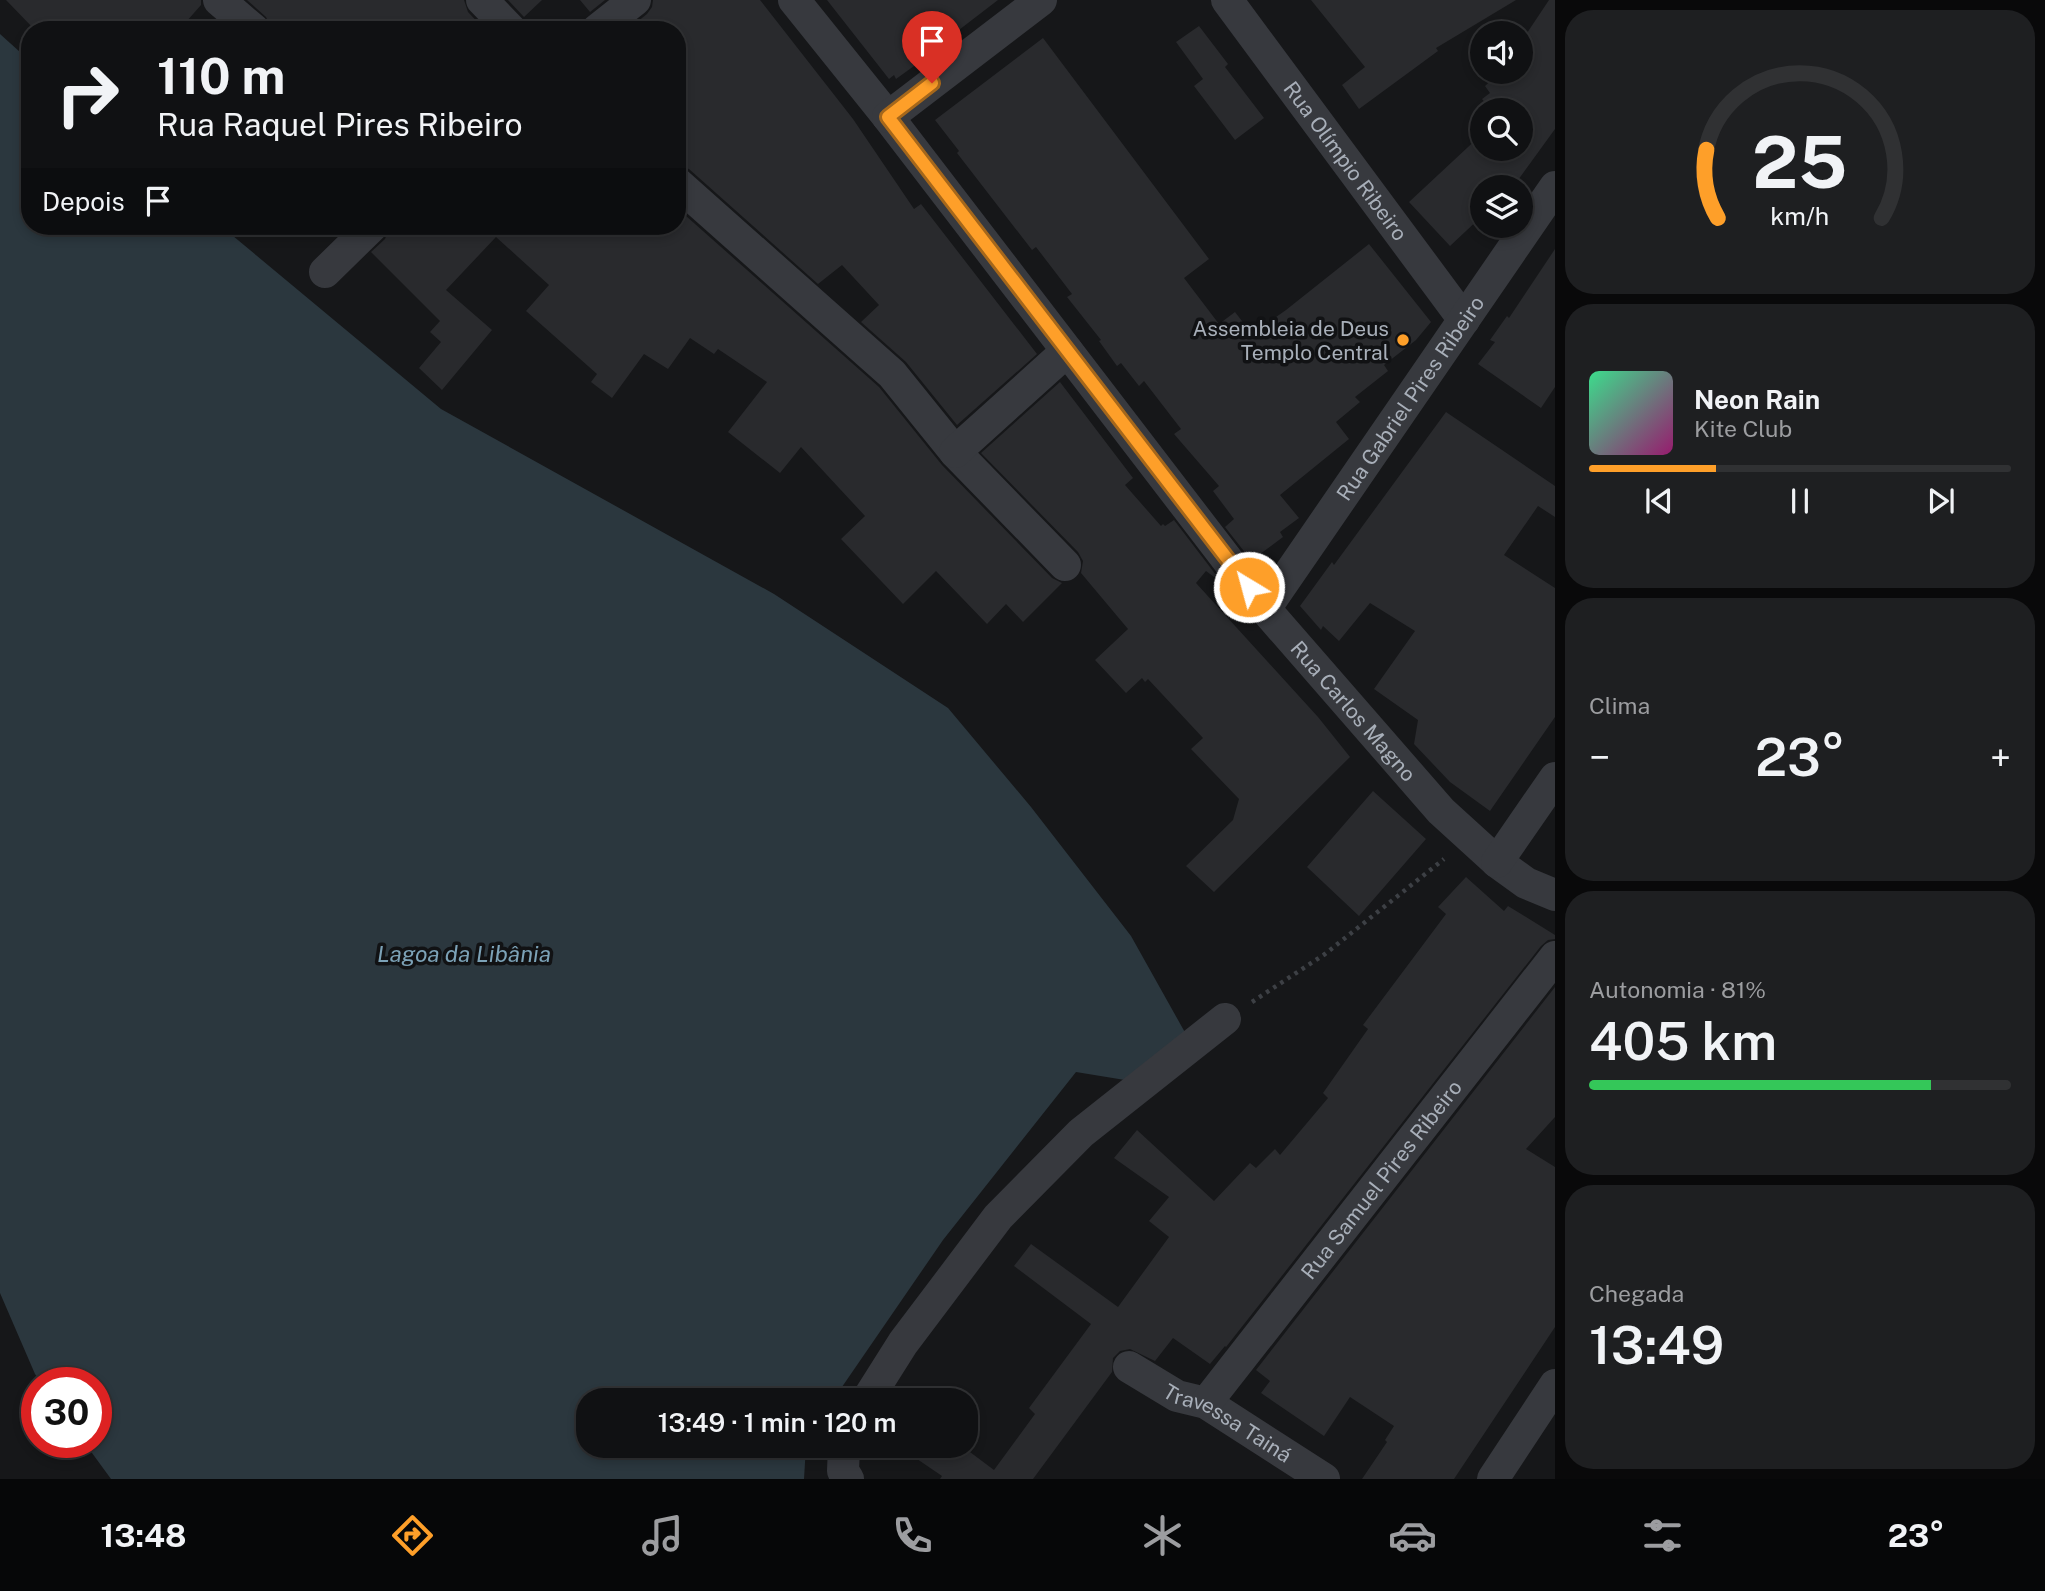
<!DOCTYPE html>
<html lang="pt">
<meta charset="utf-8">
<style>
body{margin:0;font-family:"Public Sans",sans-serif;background:#1e1f21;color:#f1f3f6;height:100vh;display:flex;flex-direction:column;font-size:26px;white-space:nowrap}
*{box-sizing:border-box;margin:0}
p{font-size:23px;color:#9c9da0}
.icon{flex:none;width:38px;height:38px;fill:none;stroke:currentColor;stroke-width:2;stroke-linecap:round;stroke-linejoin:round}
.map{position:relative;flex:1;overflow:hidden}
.drawer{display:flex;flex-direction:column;gap:10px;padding:10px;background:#09090a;width:490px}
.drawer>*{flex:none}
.banner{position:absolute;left:21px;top:21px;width:665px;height:214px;border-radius:28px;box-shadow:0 4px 10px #0003,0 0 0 2px #303133;background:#101113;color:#f1f3f6;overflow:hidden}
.fabs{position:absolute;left:1470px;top:21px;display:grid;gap:14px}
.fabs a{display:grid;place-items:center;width:63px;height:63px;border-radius:50%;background:#101113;box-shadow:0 4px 10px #0003,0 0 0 2px #303133;font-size:35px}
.speed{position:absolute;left:21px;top:1367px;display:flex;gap:14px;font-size:35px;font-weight:700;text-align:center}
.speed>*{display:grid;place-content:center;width:91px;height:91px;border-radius:50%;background:#101113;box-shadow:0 4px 10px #0003,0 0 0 2px #303133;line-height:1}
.speed .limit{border:10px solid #d22;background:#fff;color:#111}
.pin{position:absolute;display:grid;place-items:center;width:60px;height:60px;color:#fff;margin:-72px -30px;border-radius:50% 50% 50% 0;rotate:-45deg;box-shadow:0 0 7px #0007}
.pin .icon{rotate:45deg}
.me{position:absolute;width:77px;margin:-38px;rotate:323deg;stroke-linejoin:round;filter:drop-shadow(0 0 5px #0008)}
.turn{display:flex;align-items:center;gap:24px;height:147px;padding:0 21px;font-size:32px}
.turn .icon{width:91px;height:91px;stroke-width:2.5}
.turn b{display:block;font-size:49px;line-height:60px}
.then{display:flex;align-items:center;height:66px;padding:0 21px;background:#0003;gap:14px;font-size:26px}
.big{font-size:52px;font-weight:600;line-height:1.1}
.drawer .card{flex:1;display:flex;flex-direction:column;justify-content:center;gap:10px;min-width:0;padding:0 24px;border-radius:28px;background:#1e1f21}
.drawer .dial{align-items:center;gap:0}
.dial svg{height:182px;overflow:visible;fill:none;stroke:#303133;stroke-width:7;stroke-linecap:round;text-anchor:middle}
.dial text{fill:#f1f3f6;stroke:none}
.song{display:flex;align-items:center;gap:21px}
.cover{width:84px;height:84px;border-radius:10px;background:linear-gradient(135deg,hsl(150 70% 55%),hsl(320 70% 35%))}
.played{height:7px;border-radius:4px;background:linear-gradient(90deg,#fe9f29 30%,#303133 30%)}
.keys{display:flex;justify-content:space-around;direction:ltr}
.heat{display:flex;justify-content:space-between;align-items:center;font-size:38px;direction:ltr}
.charge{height:10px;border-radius:5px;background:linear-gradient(90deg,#34c759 81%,#303133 0)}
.trip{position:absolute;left:576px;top:1388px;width:402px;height:70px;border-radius:28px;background:#101113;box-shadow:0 4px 10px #0003,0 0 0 2px #303133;font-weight:600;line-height:70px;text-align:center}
.tabs{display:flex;height:112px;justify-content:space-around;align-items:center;background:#060708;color:#9c9da0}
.tabs .icon{width:49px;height:49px}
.tabs .selected{color:#fe9f29}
.tabs b{font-size:32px;color:#f1f3f6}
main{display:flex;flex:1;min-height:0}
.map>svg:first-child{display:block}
.water{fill:#2b373e}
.building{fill:#292a2d}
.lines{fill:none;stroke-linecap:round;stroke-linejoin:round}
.path{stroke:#3d4045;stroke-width:4.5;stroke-dasharray:3.5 5;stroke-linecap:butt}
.minor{stroke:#37393e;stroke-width:32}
.route-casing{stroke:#a5671b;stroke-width:18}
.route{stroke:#fe9f29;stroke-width:12}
.poi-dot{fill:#fe9f29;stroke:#111214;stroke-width:2.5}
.labels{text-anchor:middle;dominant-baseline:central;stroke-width:7;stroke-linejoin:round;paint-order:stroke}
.street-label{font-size:21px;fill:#a8afb9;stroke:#111214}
.poi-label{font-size:21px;fill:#a8afb9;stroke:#111214;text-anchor:end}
.water-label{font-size:23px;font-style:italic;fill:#7ca2b7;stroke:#111214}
</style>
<main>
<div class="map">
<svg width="1555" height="1479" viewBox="0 0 1555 1479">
<rect width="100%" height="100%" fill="#161719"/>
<path class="water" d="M0,34L30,61V226H221L441,409L774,594L948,708L1031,807L1131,936L1187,1036L1131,1081L1076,1072L943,1240L833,1400H588V1446H806L804,1479H111L84,1442H96V1382H41L35,1374L0,1293Z"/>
<path class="building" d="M6,0H201V5L179,30H35Z
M247,0H464L468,12L485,30H272L266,17Z
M508,0H542L524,17Z
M580,0H605L590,12Z
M653,0H760L853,119L914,209L921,204L1037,354L957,425L906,362L861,322L879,305L842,265L818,284L689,169L677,165V30H627L647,14L652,7Z
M827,0H998L955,33L957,35L896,79L894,75L889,79Z
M1311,0H1516L1436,48L1438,51L1359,109L1342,85L1365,67Z
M1549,0H1555V129L1513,187H1482V216L1450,246L1409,202L1482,134V149H1521V110H1491L1482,99L1490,93L1485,86L1500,72H1521V42Z
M1199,26L1228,64L1225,67L1264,118L1235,140L1194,86L1203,79L1176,42Z
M1043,38L1209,259L1184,278L1219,324L1235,312L1252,334L1286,310L1369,244L1431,322L1416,340L1384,365L1388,371L1355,397L1360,402L1336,422L1349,439L1280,495L1299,518L1280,532L1283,537L1256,557L1252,551L1247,555L1225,527L1234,519L1213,491L1219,486L1174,434L1181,429L1144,381L1139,386L1121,363L1117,366L1099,341L1101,340L1067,297L1072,294L1036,247L1032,250L957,153L959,151L935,120Z
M677,208L879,387L942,465L1052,578L1062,583L1023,622L1006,604L987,624L936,571L903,604L841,539L865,516L801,447L780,473L728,432L767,382L718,349L714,354L690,338L668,369L644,354L612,398L591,382L597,374L526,311L549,285L496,237L446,290L492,330L442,390L419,368L441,342L430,332L440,321L371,252L385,239L390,226H677Z
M1555,249V387L1541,408L1478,364L1495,342L1490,340L1507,316L1509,318Z
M1060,382L1133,478L1125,485L1161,526L1163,524L1165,526L1174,520L1216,575L1214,577L1206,571L1196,583L1318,717L1350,757L1214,892L1186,866L1233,820L1239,799L1191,749L1203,738L1148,679L1145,682L1142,678L1126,693L1095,660L1128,629L1081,573L1083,561L1078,552L981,453Z
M1446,412L1555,486V517L1538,506L1504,555L1555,588V717L1490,811L1450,782L1414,744L1418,720L1374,689L1415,631L1370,603L1339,641L1323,626L1321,630L1300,606L1332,562L1334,565Z
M1373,791L1426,839L1359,916L1307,867Z
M1466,877L1504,911L1508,906L1555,935V939L1548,940L1541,946L1226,1347L1225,1346L1210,1364L1173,1338L1155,1361L1130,1349L1120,1351L1113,1358L1112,1372L1033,1479H940L942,1476L898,1446H951L958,1451L962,1446L994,1470L1035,1414L1029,1408L1091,1324L1014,1266L1031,1244L1118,1307L1169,1237L1149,1221L1169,1197L1114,1158L1137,1130L1214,1201L1250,1163L1256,1168L1275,1149L1280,1155L1328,1098L1323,1093L1368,1029L1363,1025L1446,914L1438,907Z
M1555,987V1117L1526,1149L1555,1167V1327L1454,1479H1362L1387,1442L1385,1440L1394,1426L1350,1397L1324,1436L1261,1393L1270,1381L1256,1370Z"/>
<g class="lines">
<path class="path" d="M1252,1002L1325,954L1444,859"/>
<g class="minor">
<path d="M219,0L254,30"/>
<path d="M482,0L511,30"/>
<path id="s1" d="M794,0L888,117L1265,609L1441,811L1497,862L1526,883L1555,895"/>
<path id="s2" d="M1227,0L1464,320"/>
<path d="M597,30L635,0"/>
<path d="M888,117L1041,0"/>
<path d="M677,183L892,374L955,452L1065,565"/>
<path d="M325,272L372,226"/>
<path d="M955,452L1067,351"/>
<path id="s3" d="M1265,609L1555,187"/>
<path d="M1497,862L1555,778"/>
<path id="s4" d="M1129,1367L1177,1396L1206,1403L1324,1479"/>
<path d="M867,1400L903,1343L998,1217L1081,1133L1225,1019"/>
<path id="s5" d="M1206,1403L1555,957"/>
<path d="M844,1446L843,1471L848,1479"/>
<path d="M1493,1479L1555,1385"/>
</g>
</g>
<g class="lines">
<g class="route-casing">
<path id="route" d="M932,83L888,117L1249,587"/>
</g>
<use href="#route" class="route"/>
</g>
<circle class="poi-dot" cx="1403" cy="340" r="7"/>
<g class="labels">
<g class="street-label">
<text stroke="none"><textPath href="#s2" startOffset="200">Rua Olímpio Ribeiro</textPath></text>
<text stroke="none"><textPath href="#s3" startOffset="256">Rua Gabriel Pires Ribeiro</textPath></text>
<text stroke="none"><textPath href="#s1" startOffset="905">Rua Carlos Magno</textPath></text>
<text stroke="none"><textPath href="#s5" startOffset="284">Rua Samuel Pires Ribeiro</textPath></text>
<text stroke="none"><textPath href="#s4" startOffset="114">Travessa Tainá</textPath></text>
</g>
<g class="poi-label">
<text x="1389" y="328">Assembleia de Deus<tspan x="1389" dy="24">Templo Central</tspan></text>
</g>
<g class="water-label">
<text x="464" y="953">Lagoa da Libânia</text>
</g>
</g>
</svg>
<div class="fabs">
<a><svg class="icon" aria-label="sound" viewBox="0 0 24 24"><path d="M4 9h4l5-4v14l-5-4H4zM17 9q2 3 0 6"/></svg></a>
<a><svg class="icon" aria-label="search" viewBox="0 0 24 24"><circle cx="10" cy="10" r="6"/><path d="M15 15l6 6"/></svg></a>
<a><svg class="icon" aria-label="layers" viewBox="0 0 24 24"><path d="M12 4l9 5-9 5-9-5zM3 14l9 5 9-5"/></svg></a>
</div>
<div class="speed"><div class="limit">30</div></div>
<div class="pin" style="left:932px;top:83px;background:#d93025"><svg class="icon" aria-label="arrive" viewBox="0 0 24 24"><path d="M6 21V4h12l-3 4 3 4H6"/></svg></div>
<svg class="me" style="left:1249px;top:587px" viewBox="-20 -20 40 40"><circle r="17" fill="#fe9f29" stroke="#fff" stroke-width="3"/><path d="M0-11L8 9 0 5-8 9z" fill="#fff"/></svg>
<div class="trip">13:49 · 1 min · 120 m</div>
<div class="banner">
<div class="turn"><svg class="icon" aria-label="right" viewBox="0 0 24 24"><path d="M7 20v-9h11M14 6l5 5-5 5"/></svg><div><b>110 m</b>Rua Raquel Pires Ribeiro</div></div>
<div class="then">Depois<svg class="icon" aria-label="arrive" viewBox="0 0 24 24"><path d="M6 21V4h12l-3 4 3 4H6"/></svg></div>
</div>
</div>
<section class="drawer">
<div class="card dial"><svg viewBox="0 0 100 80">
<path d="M14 69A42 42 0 1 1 86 69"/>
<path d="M14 69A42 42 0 0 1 9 39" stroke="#fe9f29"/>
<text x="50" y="56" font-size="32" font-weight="700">25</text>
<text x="50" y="72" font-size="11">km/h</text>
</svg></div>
<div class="card">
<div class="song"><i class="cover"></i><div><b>Neon Rain</b><p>Kite Club</p></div></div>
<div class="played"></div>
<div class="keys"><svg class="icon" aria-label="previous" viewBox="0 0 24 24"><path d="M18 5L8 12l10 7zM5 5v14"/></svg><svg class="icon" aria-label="pause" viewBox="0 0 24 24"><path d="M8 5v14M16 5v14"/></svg><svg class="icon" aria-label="next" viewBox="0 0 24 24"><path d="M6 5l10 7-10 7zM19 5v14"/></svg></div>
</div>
<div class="card"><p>Clima</p>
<div class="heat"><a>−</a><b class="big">23°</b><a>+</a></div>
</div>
<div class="card"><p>Autonomia · 81%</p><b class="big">405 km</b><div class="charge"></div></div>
<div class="card"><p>Chegada</p><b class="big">13:49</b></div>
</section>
</main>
<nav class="tabs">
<b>13:48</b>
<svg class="icon selected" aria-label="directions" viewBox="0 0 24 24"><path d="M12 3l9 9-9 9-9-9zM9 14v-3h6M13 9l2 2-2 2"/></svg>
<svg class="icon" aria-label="music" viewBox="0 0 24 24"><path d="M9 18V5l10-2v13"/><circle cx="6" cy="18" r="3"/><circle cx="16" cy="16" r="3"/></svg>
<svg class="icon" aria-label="phone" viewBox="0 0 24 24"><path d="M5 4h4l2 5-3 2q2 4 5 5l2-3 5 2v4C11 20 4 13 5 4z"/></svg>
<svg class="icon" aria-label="climate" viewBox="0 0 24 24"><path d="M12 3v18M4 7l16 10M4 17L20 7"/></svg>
<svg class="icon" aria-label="car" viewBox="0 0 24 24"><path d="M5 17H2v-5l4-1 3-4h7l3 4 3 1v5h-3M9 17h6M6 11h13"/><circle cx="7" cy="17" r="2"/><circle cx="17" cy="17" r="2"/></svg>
<svg class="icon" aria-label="filters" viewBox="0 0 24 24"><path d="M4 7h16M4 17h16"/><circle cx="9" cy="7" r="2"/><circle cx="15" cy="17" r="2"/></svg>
<b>23°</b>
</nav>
